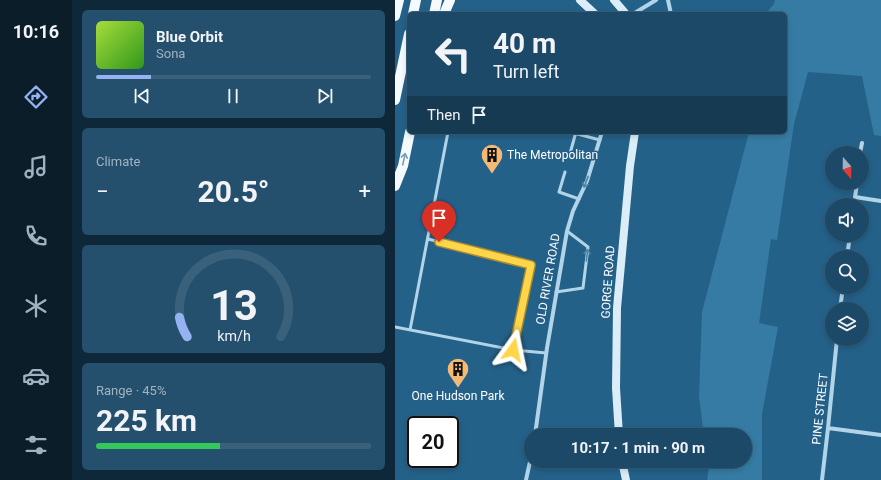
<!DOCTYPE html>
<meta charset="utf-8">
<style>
body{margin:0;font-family:Roboto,sans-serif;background:#24506d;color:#f1f3f6;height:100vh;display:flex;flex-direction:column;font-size:15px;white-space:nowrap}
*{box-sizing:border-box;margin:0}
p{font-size:13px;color:#a0b2c0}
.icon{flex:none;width:22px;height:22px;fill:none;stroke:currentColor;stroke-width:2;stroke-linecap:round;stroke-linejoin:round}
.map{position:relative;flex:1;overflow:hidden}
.panel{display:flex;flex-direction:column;gap:10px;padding:10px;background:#0f2839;width:323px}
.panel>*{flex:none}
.top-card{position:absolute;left:12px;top:12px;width:380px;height:122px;border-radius:6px;box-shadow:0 2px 6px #0003,0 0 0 1px #39617b;background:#1b4967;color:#f1f3f6;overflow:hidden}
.needle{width:26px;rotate:160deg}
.buttons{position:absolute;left:430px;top:146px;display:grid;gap:8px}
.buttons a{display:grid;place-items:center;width:44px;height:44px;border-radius:50%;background:#1b4967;box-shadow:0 2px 6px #0003,0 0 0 1px #39617b;font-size:20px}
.speed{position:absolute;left:12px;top:416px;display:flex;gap:8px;font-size:20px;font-weight:700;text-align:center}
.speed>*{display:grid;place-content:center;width:52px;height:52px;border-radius:50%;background:#1b4967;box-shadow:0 2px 6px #0003,0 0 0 1px #39617b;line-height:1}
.speed .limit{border:2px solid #111;border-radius:6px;background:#fff;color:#111}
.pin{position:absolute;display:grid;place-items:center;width:34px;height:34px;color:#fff;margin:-41px -17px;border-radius:50% 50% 50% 0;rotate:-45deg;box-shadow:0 0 4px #0007}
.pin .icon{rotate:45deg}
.me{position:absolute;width:44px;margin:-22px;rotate:12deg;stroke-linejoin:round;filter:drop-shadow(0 0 3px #0008)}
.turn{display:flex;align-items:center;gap:14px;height:84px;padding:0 20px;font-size:18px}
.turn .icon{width:52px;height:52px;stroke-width:2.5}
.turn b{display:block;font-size:28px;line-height:34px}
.then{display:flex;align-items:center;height:38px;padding:0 20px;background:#0003;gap:8px;font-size:15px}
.big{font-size:30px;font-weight:700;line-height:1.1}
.panel .tile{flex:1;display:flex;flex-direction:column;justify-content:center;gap:6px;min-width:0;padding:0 14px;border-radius:6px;background:#24506d}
.panel .dial{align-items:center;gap:0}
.dial svg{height:104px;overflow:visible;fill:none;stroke:#39617b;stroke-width:7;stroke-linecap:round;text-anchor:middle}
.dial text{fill:#f1f3f6;stroke:none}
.song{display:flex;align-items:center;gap:12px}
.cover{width:48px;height:48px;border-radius:6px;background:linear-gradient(135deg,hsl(80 70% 55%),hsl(110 70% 35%))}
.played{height:4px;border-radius:2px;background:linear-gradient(90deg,#95b2f1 20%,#39617b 20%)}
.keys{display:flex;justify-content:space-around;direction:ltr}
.heat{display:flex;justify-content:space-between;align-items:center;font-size:22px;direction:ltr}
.charge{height:6px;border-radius:3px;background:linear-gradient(90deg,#34c759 45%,#39617b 0)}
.trip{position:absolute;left:129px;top:428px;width:228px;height:40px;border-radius:20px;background:#1b4967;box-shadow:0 2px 6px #0003,0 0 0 1px #39617b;font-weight:700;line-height:40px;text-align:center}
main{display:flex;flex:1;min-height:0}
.menu{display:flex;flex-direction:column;width:72px;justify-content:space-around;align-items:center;background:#0b1d29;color:#a0b2c0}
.menu .icon{width:28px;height:28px}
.menu .on{color:#95b2f1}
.menu b{font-size:18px;color:#f1f3f6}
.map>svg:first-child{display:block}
.green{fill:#367ba3}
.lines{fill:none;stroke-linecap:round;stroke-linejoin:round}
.lane{stroke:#b1d4e9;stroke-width:3}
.street{stroke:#b1d4e9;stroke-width:4}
.secondary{stroke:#dbedf8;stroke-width:8}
.primary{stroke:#f4fafe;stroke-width:10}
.oneway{stroke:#779eb8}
.oneway2{stroke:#4e84a6}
.route-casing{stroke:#a68a30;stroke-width:10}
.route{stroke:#ffd54a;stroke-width:7}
.labels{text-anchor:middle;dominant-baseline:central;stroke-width:3;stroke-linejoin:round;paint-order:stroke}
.poi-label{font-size:12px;fill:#fff;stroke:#246189;text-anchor:start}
.street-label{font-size:12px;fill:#fff;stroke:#246189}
</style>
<main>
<nav class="menu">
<b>10:16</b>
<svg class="icon on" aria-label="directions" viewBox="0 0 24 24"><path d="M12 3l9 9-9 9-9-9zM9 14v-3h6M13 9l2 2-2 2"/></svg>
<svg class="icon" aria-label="music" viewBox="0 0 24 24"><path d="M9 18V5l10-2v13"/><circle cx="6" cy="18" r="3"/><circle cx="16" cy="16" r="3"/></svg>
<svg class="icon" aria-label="phone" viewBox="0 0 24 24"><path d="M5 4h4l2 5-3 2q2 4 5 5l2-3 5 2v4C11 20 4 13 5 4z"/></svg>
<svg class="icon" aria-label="climate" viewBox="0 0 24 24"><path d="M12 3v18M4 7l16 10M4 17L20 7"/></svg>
<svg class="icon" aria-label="car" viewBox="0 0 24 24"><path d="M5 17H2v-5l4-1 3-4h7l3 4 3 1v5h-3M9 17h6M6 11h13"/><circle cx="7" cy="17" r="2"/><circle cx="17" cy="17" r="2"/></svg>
<svg class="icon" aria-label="filters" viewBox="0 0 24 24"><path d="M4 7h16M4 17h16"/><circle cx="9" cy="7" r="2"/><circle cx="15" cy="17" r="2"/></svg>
</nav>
<section class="panel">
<div class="tile">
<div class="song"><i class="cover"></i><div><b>Blue Orbit</b><p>Sona</p></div></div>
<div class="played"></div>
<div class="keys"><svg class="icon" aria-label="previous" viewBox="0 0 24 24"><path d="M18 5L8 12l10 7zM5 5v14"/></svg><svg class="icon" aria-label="pause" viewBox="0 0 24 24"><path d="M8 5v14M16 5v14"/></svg><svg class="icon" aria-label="next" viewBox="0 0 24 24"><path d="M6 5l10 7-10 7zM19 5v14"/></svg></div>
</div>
<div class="tile"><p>Climate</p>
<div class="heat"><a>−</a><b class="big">20.5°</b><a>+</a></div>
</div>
<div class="tile dial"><svg viewBox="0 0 100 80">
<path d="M14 69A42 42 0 1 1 86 69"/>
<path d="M14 69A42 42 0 0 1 8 54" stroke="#95b2f1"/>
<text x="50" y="56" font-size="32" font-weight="700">13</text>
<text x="50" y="72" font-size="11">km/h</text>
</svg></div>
<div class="tile"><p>Range · 45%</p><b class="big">225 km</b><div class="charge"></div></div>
</section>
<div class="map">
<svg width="486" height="480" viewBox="0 0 486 480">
<rect width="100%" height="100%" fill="#246189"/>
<path class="green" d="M380,0H486V136L479,135L467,76L413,72L399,124L382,240L376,239L364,323L383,327L367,414V480H312L314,467V461H350V435H309L304,397L307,312L354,132H390V14H370L379,4Z"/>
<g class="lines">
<path class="lane" d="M175,132L205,140
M174,157L181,132
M170,172L164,192L184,199
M33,239L136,265L119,350
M161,292L188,288L193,247L172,231
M0,327L119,350L151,353
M15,330L53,132"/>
<path class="street" d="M273,0L276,14
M238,14L261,0
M465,153L467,143
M460,197L486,201
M459,205L462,183
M452,257L455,235
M445,309L448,287
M433,428L486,435
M140,435L152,348L172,231L178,211L192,181L207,132
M131,480L136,457
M427,480L433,428L442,339"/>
<path class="secondary" d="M185,0L200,14
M219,0L231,14
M224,435L221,388L222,308L235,166L240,132
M227,461L231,480"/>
<path class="primary" d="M18,14L21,0
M39,14L42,0
M49,14L55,0
M0,16L4,0
M0,100L14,34
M0,186L8,166L15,132"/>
</g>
<defs><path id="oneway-shaft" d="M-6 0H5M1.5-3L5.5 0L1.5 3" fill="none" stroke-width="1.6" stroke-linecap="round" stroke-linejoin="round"/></defs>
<use class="oneway" href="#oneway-shaft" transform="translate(9 159) rotate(-78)"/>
<g class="oneway2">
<use href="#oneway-shaft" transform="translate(191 182) rotate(111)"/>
<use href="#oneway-shaft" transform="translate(192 255) rotate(-83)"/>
</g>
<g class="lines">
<g class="route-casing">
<path id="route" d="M44,242L136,265L118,350"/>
</g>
<use href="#route" class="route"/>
</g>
<defs>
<g id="building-pin" transform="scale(1.15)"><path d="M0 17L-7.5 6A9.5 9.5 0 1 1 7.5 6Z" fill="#f4b974" stroke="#246189"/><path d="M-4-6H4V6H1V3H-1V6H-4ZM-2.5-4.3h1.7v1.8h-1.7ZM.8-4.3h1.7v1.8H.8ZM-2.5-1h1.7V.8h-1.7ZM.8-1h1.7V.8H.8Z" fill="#111"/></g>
</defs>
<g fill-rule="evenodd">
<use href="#building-pin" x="97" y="155"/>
<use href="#building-pin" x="63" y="369"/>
</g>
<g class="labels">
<g class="poi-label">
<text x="112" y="155">The Metropolitan</text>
<text x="63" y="396" text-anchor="middle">One Hudson Park</text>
</g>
<g class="street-label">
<text transform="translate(153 279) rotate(-80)">OLD RIVER ROAD</text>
<text transform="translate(213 282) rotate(-86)">GORGE ROAD</text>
<text transform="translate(425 409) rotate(-84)">PINE STREET</text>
</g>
</g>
</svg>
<div class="buttons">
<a><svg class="needle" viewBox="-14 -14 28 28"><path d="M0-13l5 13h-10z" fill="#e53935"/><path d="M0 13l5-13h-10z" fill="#a0b2c0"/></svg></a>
<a><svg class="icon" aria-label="sound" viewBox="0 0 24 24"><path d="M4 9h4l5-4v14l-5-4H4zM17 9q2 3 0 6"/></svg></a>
<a><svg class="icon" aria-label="search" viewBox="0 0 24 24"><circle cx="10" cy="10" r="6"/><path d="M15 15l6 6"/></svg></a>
<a><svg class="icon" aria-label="layers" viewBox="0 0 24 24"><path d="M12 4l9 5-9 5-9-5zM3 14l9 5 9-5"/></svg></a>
</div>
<div class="speed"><div class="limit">20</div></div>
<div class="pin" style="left:44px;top:242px;background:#d93025"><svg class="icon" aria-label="arrive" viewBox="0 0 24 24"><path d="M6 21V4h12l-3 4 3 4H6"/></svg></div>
<svg class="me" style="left:118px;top:350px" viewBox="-20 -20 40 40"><path d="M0-17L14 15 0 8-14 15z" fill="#ffd54a" stroke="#fff" stroke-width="4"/></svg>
<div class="trip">10:17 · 1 min · 90 m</div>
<div class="top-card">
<div class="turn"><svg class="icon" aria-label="left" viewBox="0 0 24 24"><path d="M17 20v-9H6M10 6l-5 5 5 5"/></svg><div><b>40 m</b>Turn left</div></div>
<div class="then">Then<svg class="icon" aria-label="arrive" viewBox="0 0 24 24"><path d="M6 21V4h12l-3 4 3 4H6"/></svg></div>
</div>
</div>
</main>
